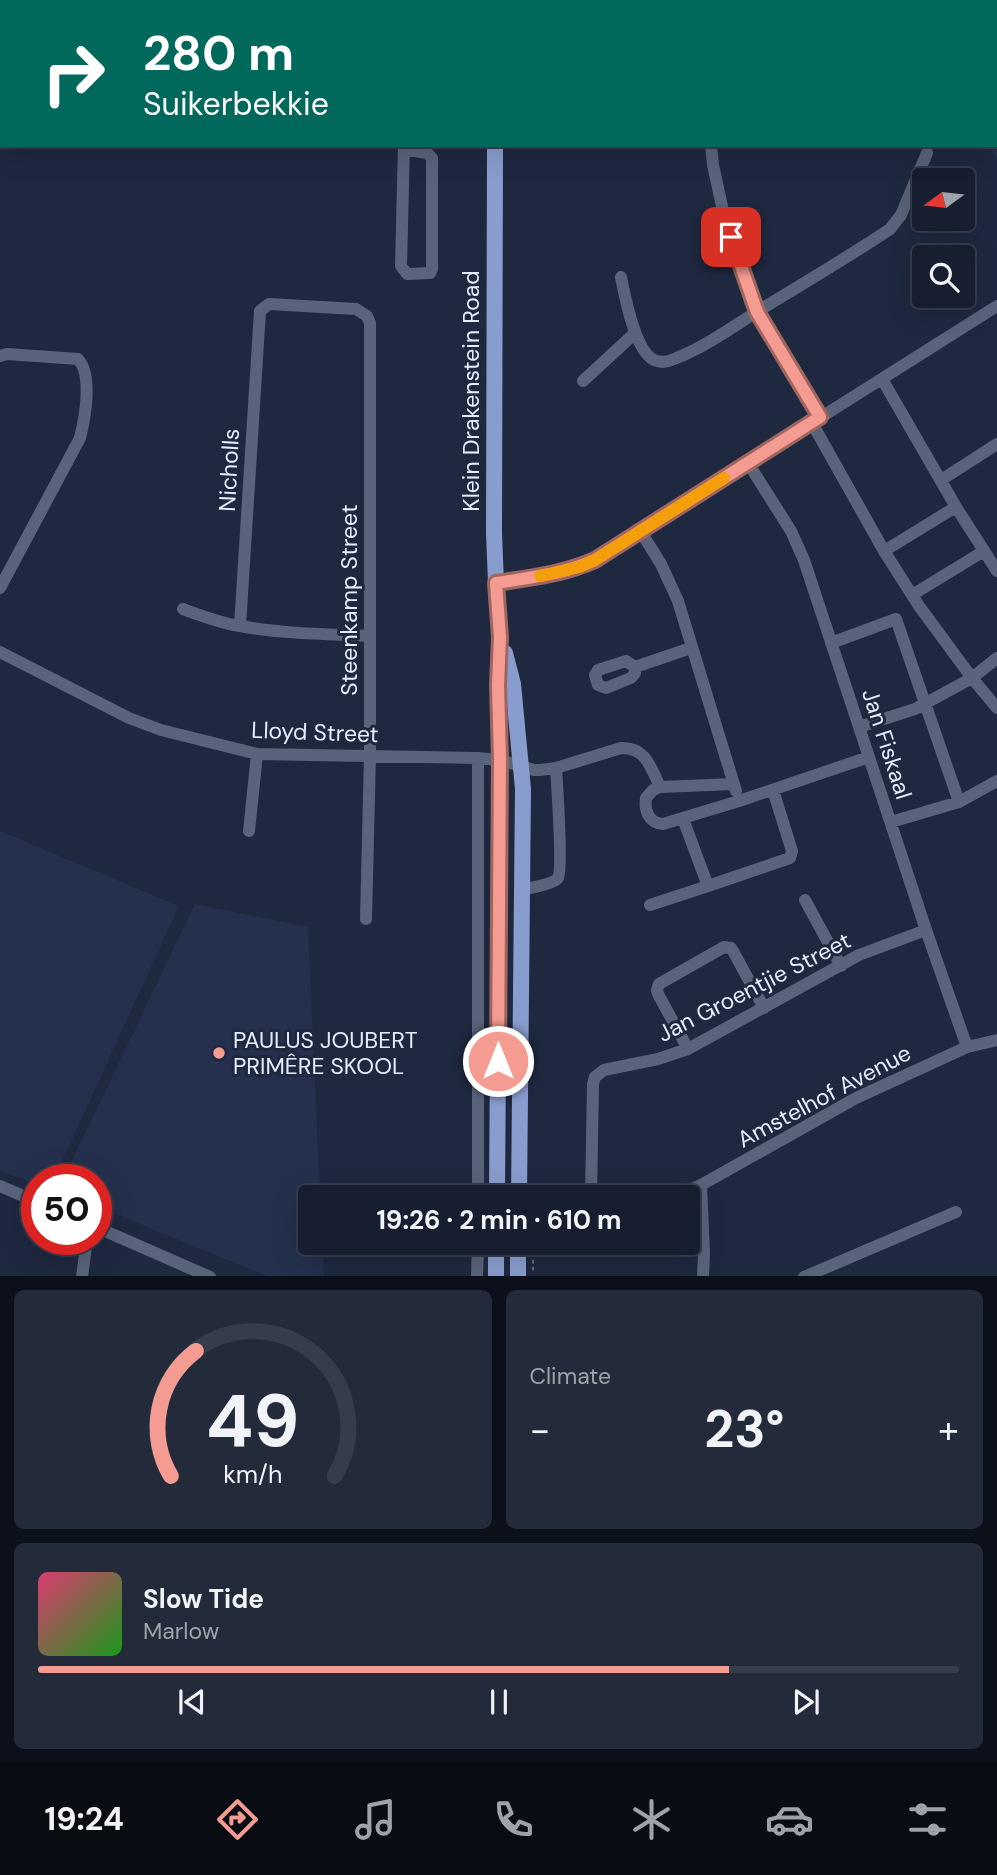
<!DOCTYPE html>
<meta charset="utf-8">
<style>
body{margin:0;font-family:"DM Sans",sans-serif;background:#232b3b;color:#f1f3f6;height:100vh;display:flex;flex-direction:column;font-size:26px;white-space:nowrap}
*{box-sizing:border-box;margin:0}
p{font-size:23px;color:#9ea2aa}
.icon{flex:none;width:38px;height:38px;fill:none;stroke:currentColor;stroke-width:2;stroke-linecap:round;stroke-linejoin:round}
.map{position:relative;height:1276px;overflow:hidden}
.sheet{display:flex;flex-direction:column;gap:14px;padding:14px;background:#0c101a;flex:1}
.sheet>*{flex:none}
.top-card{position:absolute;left:0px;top:0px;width:998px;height:147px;box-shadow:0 7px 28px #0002,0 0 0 2px #353c4b;background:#00695c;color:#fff;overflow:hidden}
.needle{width:46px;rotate:255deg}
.controls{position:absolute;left:912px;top:168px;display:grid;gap:14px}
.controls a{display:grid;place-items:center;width:63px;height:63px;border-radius:7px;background:#161e2f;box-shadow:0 7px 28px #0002,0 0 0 2px #353c4b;font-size:35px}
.speed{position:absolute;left:21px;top:1164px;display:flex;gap:14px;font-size:35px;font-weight:700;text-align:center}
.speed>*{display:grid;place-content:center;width:91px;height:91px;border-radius:50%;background:#161e2f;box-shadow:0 7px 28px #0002,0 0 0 2px #353c4b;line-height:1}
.speed .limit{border:10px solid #d22;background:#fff;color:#111}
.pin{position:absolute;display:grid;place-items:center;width:60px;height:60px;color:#fff;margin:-30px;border-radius:14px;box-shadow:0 4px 10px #0006}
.me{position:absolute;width:77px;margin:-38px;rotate:0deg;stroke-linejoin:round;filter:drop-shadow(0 0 5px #0008)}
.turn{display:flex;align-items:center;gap:24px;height:147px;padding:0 28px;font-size:32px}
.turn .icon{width:91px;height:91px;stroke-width:2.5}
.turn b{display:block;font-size:49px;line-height:60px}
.big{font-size:52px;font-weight:700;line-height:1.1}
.sheet .widget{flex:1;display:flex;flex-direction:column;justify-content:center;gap:10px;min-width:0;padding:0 24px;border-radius:10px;background:#232b3b}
.sheet .dial{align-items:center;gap:0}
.dial svg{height:182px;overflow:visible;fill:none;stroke:#353c4b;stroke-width:7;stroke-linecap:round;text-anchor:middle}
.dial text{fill:#f1f3f6;stroke:none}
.song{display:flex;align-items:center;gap:21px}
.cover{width:84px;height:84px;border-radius:10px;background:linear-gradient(135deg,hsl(340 70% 55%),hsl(120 70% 35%))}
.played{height:7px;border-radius:4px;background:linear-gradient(90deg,#f59c92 75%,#353c4b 75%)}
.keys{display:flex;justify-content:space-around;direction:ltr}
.heat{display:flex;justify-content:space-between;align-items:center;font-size:38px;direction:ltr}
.sheet .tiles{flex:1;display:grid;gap:14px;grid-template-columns:1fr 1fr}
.widget:last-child{grid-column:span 2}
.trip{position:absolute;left:298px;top:1185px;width:402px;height:70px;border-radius:7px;background:#161e2f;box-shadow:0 7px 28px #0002,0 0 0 2px #353c4b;font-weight:700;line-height:70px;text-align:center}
.dock{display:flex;height:112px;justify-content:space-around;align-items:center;background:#090c13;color:#9ea2aa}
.dock .icon{width:49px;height:49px}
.dock .current{color:#f59c92}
.dock b{font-size:32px;color:#f1f3f6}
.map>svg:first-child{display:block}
.built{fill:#24304d}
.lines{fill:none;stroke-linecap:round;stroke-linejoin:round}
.path{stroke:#60697d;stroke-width:2;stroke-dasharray:3.5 3.5;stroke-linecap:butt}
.minor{stroke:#59637a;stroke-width:12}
.major{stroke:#889ccd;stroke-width:16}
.route-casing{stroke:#9f655f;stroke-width:18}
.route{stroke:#f59c92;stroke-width:12}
.slow{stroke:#f59e0b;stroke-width:12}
.poi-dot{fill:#f59c92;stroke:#1e283f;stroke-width:2.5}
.labels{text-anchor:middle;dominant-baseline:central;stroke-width:6;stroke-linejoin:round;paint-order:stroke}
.street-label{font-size:23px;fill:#e5ecfc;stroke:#1e283f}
.poi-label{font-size:23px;fill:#e5ecfc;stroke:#1e283f;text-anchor:start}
</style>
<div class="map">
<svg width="997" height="1277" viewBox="0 0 997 1277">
<rect width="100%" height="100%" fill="#1e283f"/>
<path class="built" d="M894,0H997V159L988,145H996V2H895Z
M0,831L179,906L54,1179L37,1180V1185L0,1170Z
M195,904L308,927L320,1197H310V1242L323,1243L324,1276H267L96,1206V1180L63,1179Z"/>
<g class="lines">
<path class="path" d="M533,1246V1272"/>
<path class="minor" d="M74,0L75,2
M401,0V2
M295,2V0
M715,2V0
M769,2L771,0
M0,86H2
M711,145L713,165L725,220L757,312L820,417
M404,149L427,153L432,158V269L430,273L407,274L401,266L404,145
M621,277C625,297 635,351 654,360C661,363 668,362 674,359C705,347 731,328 758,311C802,284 847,258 890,229L901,215L927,153
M0,356L7,354L78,359C93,375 85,418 80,438L0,588
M882,379L956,507L997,571
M583,381L635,333
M812,423L884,551L919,606L972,678L915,709L859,727
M748,463L791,531L804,560L926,930L967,1047
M941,480L997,444
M641,532L661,564L678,601L736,791
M884,551L956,507
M496,583C529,578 564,574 595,560L997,306
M912,595L984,551
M183,609C202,616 220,623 240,626C283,634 327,634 370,636
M240,626L260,311L269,304L356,309L367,316L370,323V755L366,919
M831,643L896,619L959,802
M0,652L129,718L161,730L257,754L478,758L500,760L534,770H540L556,768L621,748C646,747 651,768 660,787
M997,658L972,678L997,708
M635,667L626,661L598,670L595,675L598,685L606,688L631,678L635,673V667L691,648
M734,784L660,787L653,790L646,798C644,811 649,823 663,824L739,801L869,757
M683,819L708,886L790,858L792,851L773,790
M891,822L959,802L997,781
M249,831L257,754
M521,890C529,888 554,884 558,878C563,869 557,784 556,768
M805,900L841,966
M650,905L708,886
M688,1049L658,994L657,990L659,984L724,947L731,948L733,951L764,1008
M701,1185L704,1253L703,1277
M0,1186L37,1202
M478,1197V758
M591,1197L593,1084L595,1077L604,1070L658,1059L688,1049L859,955L926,930
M675,1197L701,1185L856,1098L967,1047L997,1040
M96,1227L210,1277
M82,1277L87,1239
M477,1277L478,1242
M804,1277L956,1212"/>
<path class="major" d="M496,2L497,0
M495,145L494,533L496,583L500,637L498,685L500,760L497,1197
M505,653L513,684L523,789L519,1197
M496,1277V1242
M518,1277V1242"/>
</g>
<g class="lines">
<g class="route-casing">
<path id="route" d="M498,1061L500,760L498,685L500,637L496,583C529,578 564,574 595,560L820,417L757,312L731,237"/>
</g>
<use href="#route" class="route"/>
<path class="slow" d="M540,576L579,567L595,560L724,478"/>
</g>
<circle class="poi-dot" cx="219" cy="1053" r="7"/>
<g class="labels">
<g class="street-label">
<text transform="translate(471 391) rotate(-90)">Klein Drakenstein Road</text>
<text transform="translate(229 470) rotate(-87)">Nicholls</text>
<text transform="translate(349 600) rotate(-90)">Steenkamp Street</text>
<text transform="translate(315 732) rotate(2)">Lloyd Street</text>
<text transform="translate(887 744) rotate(72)">Jan Fiskaal</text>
<text transform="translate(754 987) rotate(-27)">Jan Groentjie Street</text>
<text transform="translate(824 1096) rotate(-28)">Amstelhof Avenue</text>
</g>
<g class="poi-label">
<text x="233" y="1040">PAULUS JOUBERT<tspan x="233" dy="26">PRIMÊRE SKOOL</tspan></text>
</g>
</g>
</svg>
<div class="controls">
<a><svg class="needle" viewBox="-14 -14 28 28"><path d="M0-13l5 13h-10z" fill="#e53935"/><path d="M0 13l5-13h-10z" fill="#9ea2aa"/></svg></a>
<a><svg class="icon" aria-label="search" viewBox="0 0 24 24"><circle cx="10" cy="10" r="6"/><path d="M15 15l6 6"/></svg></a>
</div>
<div class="speed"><div class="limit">50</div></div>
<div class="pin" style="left:731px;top:237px;background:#d93025"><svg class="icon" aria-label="arrive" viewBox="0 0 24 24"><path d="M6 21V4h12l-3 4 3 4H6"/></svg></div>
<svg class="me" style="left:498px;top:1061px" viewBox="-20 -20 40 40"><circle r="17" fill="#f59c92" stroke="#fff" stroke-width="3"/><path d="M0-11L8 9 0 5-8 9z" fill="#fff"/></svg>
<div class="trip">19:26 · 2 min · 610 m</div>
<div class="top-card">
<div class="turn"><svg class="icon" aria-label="right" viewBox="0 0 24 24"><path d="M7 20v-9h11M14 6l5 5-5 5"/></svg><div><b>280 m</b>Suikerbekkie</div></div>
</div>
</div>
<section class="sheet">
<div class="tiles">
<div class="widget dial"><svg viewBox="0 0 100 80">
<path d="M14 69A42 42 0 1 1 86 69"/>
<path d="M14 69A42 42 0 0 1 25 14" stroke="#f59c92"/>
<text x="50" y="56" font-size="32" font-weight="700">49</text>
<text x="50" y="72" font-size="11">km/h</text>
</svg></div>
<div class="widget"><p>Climate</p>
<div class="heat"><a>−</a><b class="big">23°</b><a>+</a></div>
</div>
<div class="widget">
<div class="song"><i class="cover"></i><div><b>Slow Tide</b><p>Marlow</p></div></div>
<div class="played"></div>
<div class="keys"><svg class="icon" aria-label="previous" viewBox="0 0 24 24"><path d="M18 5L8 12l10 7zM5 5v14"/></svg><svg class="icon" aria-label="pause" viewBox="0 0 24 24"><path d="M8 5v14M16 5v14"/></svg><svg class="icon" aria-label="next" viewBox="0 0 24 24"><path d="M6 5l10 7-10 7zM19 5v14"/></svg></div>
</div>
</div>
</section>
<nav class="dock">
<b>19:24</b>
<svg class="icon current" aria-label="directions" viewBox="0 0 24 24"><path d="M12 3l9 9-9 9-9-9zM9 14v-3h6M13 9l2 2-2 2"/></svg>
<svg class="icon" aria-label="music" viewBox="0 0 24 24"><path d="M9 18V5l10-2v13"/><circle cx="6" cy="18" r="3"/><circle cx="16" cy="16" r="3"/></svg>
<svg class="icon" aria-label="phone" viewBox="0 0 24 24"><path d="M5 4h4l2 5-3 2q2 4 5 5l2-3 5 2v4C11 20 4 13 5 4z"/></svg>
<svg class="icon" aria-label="climate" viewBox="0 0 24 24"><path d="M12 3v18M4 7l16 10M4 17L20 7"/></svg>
<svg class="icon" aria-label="car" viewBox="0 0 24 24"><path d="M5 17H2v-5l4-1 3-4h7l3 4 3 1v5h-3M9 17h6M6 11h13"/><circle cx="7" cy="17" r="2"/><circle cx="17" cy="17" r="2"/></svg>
<svg class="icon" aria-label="filters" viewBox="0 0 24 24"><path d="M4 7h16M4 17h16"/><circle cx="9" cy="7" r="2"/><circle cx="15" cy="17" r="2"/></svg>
</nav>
